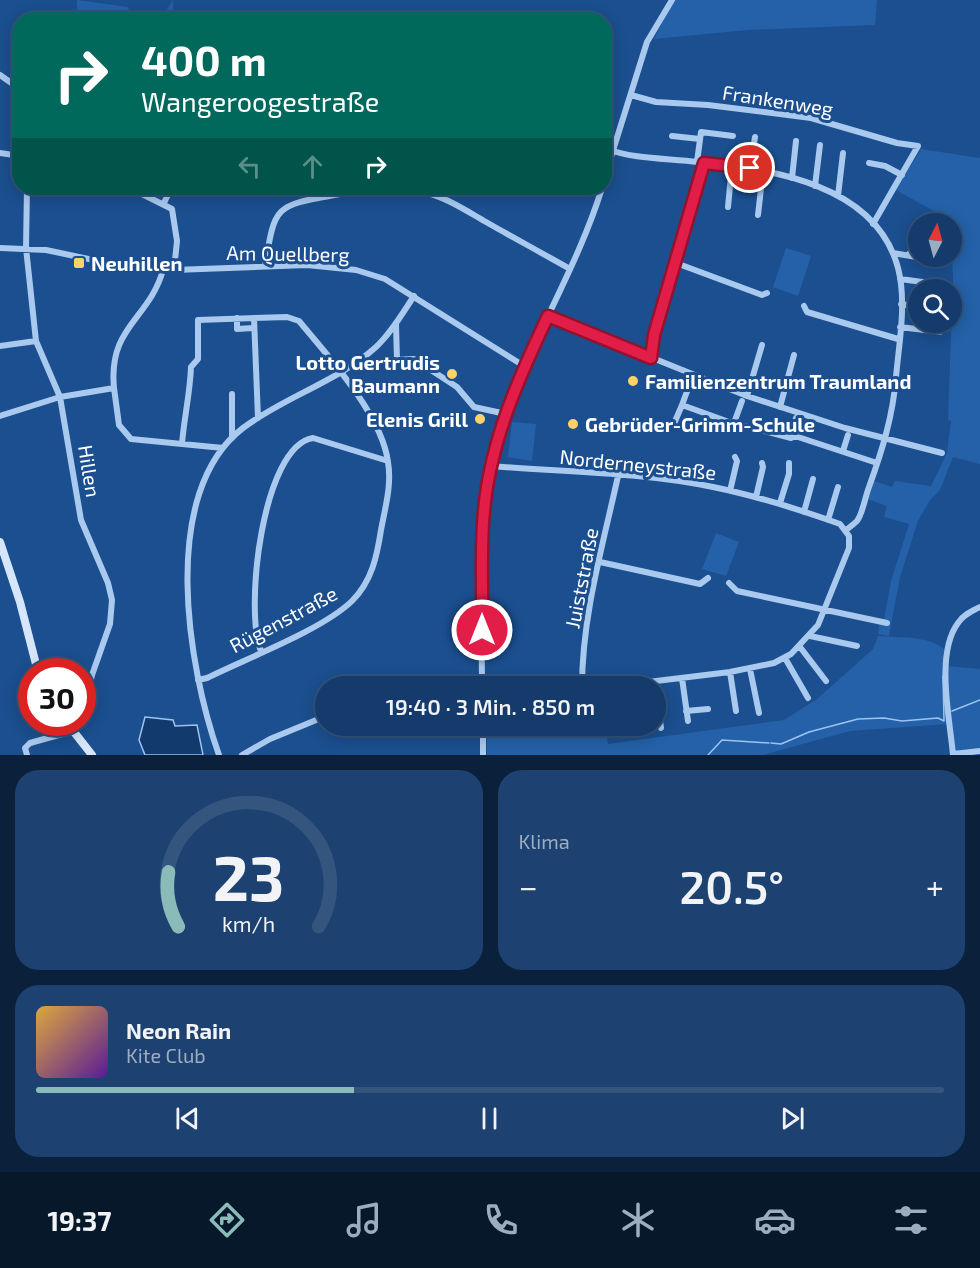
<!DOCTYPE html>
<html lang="de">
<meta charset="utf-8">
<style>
body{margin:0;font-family:"Exo 2",sans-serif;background:#1d4271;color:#f1f3f6;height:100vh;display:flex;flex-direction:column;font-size:22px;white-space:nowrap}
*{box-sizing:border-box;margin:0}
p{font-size:20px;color:#9dadc1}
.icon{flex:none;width:33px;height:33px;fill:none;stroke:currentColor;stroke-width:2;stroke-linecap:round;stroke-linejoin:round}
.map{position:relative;height:755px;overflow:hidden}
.panel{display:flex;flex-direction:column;gap:15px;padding:15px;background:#0b203b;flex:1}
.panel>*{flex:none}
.hud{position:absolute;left:12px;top:12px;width:600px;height:183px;border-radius:24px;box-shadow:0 3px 15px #0003,0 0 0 2px #33557e;background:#00695c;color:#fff;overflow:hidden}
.needle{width:39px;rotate:6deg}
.fabs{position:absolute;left:908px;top:213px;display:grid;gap:12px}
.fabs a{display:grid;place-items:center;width:54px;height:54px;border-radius:50%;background:#143b6b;box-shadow:0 3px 15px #0003,0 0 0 2px #33557e;font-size:30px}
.speed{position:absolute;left:18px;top:658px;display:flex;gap:12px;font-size:30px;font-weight:700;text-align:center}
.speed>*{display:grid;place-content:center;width:78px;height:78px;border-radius:50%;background:#143b6b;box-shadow:0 3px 15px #0003,0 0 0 2px #33557e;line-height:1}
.speed .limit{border:9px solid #d22;background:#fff;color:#111}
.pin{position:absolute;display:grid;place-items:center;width:51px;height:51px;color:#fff;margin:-26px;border:3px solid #fff;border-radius:50%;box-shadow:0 2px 6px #0007}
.me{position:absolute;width:66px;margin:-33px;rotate:0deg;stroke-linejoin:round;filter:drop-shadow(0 0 4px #0008)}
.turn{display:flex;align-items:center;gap:21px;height:126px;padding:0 30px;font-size:27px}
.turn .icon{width:78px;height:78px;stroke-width:2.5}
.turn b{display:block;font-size:42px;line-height:51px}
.lanes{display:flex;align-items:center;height:57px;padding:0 30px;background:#0003;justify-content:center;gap:30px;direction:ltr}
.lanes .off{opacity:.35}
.big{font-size:45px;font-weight:600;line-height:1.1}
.panel .widget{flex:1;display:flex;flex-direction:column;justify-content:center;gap:9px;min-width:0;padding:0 21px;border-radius:24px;background:#1d4271}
.panel .dial{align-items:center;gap:0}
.dial svg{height:156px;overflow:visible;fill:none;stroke:#33557e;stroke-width:7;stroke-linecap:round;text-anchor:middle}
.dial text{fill:#f1f3f6;stroke:none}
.song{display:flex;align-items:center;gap:18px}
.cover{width:72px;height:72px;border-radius:9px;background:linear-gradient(135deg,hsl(40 70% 55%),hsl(270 70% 35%))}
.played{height:6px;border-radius:3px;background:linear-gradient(90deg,#8bbbb9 35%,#33557e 35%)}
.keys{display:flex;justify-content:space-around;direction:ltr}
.heat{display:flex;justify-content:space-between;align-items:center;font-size:33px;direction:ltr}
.panel .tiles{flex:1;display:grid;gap:15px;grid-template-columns:1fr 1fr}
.widget:last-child{grid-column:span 2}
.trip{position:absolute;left:315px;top:676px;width:351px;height:60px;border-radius:30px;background:#143b6b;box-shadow:0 3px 15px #0003,0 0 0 2px #33557e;font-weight:600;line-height:60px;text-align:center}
.tabs{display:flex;height:96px;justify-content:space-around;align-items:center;background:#08182b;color:#9dadc1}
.tabs .icon{width:42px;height:42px}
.tabs .selected{color:#8bbbb9}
.tabs b{font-size:27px;color:#f1f3f6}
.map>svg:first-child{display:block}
.green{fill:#2461a8}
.water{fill:#123a6d;stroke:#9cc4f0;stroke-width:1.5}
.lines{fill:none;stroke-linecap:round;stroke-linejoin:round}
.stream{stroke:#9cc4f0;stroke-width:1.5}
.street{stroke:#a9c9ee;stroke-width:6}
.secondary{stroke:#d6e6fa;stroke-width:8}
.route-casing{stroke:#92132f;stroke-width:15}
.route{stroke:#e11d48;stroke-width:10}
.poi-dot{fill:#ffd166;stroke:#1b4f8f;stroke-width:2}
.labels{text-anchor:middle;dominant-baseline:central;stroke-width:6;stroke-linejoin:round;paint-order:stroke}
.street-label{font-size:20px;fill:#fff;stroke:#1b4f8f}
.poi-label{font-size:20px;font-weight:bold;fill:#fff;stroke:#1b4f8f;text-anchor:start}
</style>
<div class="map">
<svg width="980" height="755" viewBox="0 0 980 755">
<rect width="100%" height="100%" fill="#1b4f8f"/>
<path class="green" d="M77,0L128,7L129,11L163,16L173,0V19H75L76,15H73L74,12H77Z
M674,0H877L875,25L748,30L654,39Z
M921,149L980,158V464L953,457L940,490L930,500L918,521L900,577L889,636L878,634L879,625H883L891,581L909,524L884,517L887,506L867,499L874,481L892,487L895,481L931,486L947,453L951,421L948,420L953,278L951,224L948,219L896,190Z
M786,248L811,256L798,296L773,287Z
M512,422L536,424L532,461L508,457Z
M716,533L739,542L726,576L702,569Z
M878,636C897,638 933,635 945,651L949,724L850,731L763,755H487V733L605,726L608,744L784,720L817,699L873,649Z
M947,666L980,669V750L954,754Z"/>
<path class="water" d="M145,717L173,720L175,726L197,725L203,755H145L139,740Z"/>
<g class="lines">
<path class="stream" d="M952,711L980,700
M771,743L781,744L809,732L858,719L884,718L902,721L938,718L944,721L943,676
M708,755L722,740L769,743"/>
<path class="street" d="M0,75L20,89
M631,95L656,102L708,105L811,118L897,143L918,146L873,224
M672,136L700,139
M604,148C636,160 666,158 698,162C771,169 876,184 898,268C907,302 899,343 896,377C893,416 882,451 869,487C865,497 863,513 857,521C854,524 850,527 846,530
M0,153L20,156
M697,162L701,132L733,136
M869,163L885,166L902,175
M750,168L755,137
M792,178L796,141
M604,179L647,42L672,0
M815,186L820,145
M27,188L26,248L36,341L60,397L81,520L108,583L112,600L110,624L92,675L82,720
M130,188L172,209L177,241L174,270
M838,196L843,153
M164,203L171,188
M728,207L732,165
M758,215L763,171
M0,248L46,250L136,269L174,270L307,265L356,270L385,279L524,366
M893,253L940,261
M908,255L918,244
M676,263L762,295L767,293
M265,266C275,206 274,206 334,195C362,190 391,186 420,191C444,196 465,210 486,222C514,238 542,253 570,269
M900,279L930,283
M901,304L918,306
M804,306L807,312L898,339
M548,316L747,396L845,428L942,453
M237,318V329L253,328
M254,318L258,418
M396,324L397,360
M900,327L940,332
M0,346L36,341
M651,358L655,335L704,163
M356,362L414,359L457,387L474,407L506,414
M693,375L682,405L729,422L791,438L795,436L877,463
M114,388L119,425L131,439L223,448
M232,394V438
M747,396L762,345
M780,407L794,355
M0,416L60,397L114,388C108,326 149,320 163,270
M734,423L742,401
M673,426L682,405
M791,438L796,418
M182,444C184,418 190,394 191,367L198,359V320L287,317L299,321C329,357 382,415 388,462C392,485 385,508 381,530C377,556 372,581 352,601C322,630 247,658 207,678L198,680
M843,451L848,435
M491,466C564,472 641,472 713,487C757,496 798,509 840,524L849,536V548L818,625L791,654L774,663L730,672L607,687
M730,491L737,461L735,457
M756,497L763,467L762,463
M780,503L789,474V463
M804,512L813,479
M828,520L838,487
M600,562L700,584L708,578
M729,583L737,591L887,623
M810,636L857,646
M800,647L826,681
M261,651C244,612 262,446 313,438L388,461
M785,658L808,698
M750,669L759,713
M730,672L736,711
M682,678L688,721
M655,682L661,728
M482,687C482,602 474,512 500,430C527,346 576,272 602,188
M582,687C582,616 603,545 618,476
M686,711L708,709
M483,726V755
M953,754L980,751
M27,755L25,748L30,743L73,731L80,723
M219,755C188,668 158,493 243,428C284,397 337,382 376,347C391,333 402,314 414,296
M242,755L270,739L326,716
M953,755C950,719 935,654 958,623C963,615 972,611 980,607"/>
<path class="secondary" d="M0,542L20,602L38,672
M67,723L92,755"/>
</g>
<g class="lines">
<g class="route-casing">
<path id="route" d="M482,630C483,590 480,550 484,511C490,442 519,377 548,316L651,358L654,335L704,163L750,168"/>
</g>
<use href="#route" class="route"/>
</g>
<g class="poi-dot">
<rect x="73" y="257" width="12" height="12" rx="3"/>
<circle cx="452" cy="374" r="6"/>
<circle cx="633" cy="381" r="6"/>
<circle cx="480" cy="419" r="6"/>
<circle cx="573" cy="424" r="6"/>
</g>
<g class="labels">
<g class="street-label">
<text transform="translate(778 100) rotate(9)">Frankenweg</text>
<text transform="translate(288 253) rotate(1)">Am Quellberg</text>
<text transform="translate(638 464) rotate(6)">Norderneystraße</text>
<text transform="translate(90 471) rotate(81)">Hillen</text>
<text transform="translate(581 578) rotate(-79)">Juiststraße</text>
<text transform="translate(283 619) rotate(-28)">Rügenstraße</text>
</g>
<g class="poi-label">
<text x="91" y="263">Neuhillen</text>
<text x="440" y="362" text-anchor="end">Lotto Gertrudis<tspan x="440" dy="23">Baumann</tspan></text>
<text x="645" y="381">Familienzentrum Traumland</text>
<text x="468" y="419" text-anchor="end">Elenis Grill</text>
<text x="585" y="424">Gebrüder-Grimm-Schule</text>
</g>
</g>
</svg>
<div class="fabs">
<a><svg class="needle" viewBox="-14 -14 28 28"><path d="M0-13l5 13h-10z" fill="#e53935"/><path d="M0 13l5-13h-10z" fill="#9dadc1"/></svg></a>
<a><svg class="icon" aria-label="search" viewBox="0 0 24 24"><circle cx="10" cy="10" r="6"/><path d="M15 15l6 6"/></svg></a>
</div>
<div class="speed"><div class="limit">30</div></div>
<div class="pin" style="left:750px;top:168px;background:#d93025"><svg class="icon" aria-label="arrive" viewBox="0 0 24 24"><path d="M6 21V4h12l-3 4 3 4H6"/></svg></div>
<svg class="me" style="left:482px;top:630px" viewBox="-20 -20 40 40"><circle r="17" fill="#e11d48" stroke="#fff" stroke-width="3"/><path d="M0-11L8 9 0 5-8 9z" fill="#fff"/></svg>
<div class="trip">19:40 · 3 Min. · 850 m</div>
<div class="hud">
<div class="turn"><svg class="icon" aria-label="right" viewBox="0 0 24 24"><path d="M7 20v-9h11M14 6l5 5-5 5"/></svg><div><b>400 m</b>Wangeroogestraße</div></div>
<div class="lanes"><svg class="icon off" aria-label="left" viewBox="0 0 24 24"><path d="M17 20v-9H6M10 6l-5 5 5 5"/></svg><svg class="icon off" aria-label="ahead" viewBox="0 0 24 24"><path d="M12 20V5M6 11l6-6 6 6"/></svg><svg class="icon" aria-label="right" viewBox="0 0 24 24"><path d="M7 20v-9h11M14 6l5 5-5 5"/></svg></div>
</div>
</div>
<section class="panel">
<div class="tiles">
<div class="widget dial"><svg viewBox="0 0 100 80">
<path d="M14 69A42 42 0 1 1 86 69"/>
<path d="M14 69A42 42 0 0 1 9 41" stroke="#8bbbb9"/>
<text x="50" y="56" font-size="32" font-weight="700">23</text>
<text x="50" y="72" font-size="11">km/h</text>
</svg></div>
<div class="widget"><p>Klima</p>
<div class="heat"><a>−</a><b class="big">20.5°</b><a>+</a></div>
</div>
<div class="widget">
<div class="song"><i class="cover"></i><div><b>Neon Rain</b><p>Kite Club</p></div></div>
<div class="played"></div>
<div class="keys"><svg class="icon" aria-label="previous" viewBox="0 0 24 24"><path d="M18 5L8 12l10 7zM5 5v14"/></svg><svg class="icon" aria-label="pause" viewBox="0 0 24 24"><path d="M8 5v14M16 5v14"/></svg><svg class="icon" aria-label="next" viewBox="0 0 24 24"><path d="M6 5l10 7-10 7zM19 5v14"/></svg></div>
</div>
</div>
</section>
<nav class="tabs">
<b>19:37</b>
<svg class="icon selected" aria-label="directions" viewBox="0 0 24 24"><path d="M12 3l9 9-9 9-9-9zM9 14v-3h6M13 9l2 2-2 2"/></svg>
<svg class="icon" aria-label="music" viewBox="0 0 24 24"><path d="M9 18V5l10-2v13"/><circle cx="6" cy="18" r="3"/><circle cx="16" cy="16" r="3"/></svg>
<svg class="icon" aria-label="phone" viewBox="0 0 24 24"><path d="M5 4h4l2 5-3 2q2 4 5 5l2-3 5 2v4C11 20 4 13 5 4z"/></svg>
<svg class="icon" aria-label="climate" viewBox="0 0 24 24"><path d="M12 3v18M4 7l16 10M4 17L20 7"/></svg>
<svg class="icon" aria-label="car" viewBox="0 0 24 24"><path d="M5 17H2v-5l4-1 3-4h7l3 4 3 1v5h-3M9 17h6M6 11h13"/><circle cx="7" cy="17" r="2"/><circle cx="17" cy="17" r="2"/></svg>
<svg class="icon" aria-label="filters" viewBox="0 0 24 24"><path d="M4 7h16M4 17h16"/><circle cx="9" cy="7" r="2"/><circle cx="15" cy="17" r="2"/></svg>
</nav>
